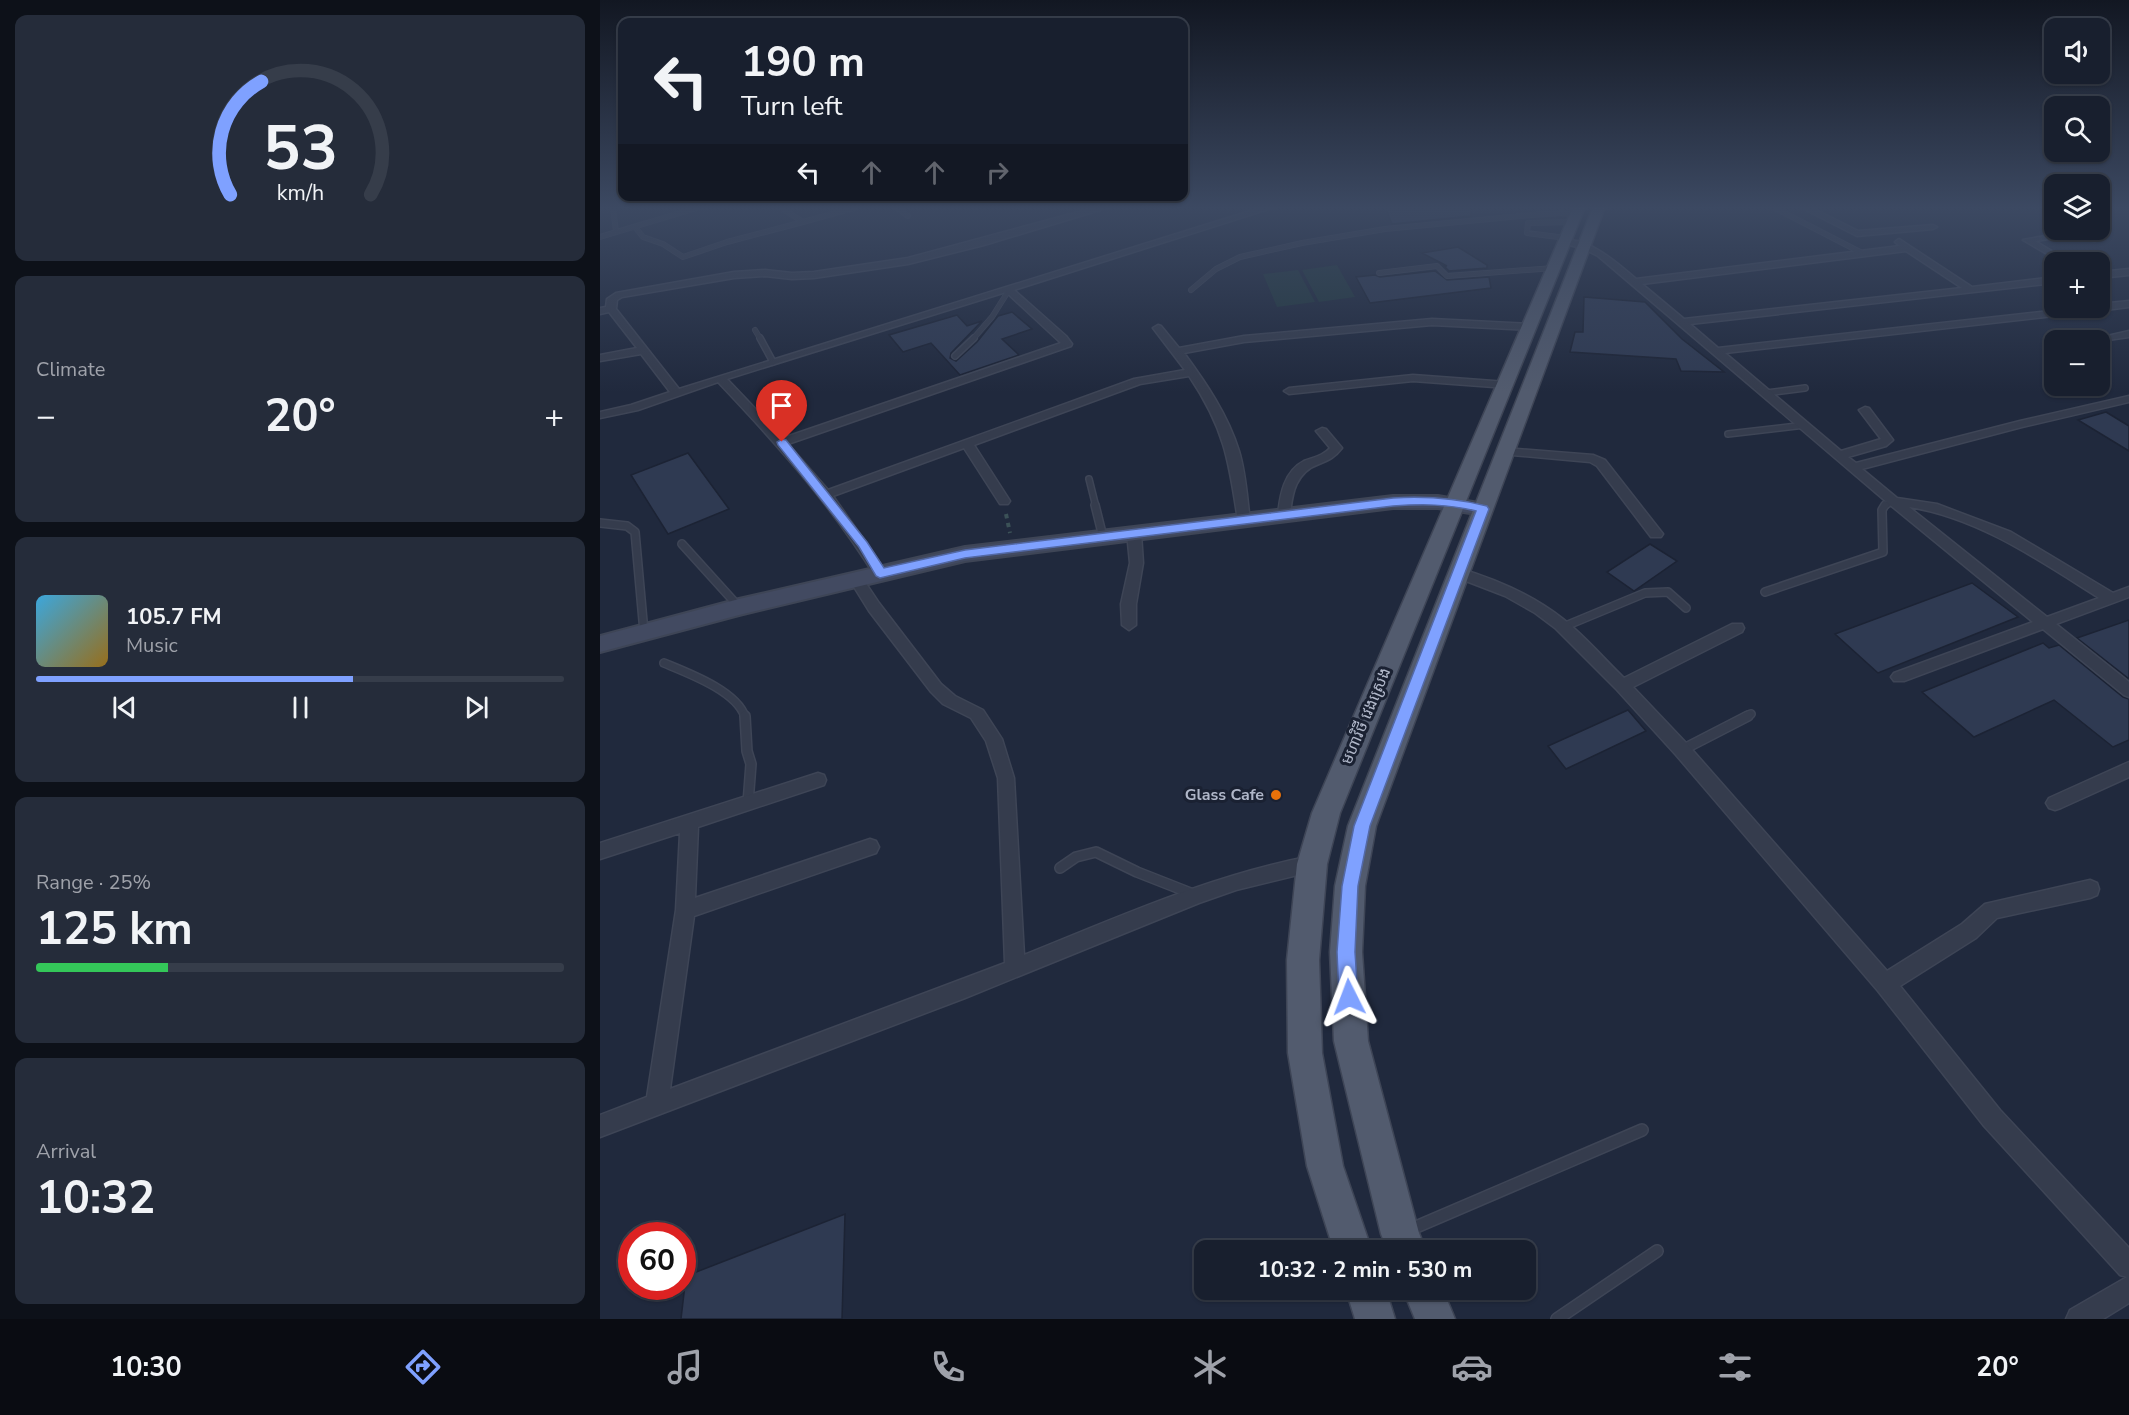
<!DOCTYPE html>
<meta charset="utf-8">
<style>
body{margin:0;font-family:"Nunito Sans","Noto Sans Khmer",sans-serif;background:#252c3a;color:#f1f3f6;height:100vh;display:flex;flex-direction:column;font-size:22px;white-space:nowrap}
*{box-sizing:border-box;margin:0}
p{font-size:20px;color:#9fa2aa}
.icon{flex:none;width:33px;height:33px;fill:none;stroke:currentColor;stroke-width:2;stroke-linecap:round;stroke-linejoin:round}
.map{position:relative;flex:1;overflow:hidden}
.side{display:flex;flex-direction:column;gap:15px;padding:15px;background:#0d1119;width:600px}
.side>*{flex:none}
.top-card{position:absolute;left:18px;top:18px;width:570px;height:183px;border-radius:12px;box-shadow:0 2px 4px #0004,0 0 0 2px #363d4a;background:#181f2e;color:#f1f3f6;overflow:hidden}
.controls{position:absolute;left:1444px;top:18px;display:grid;gap:12px}
.controls a{display:grid;place-items:center;width:66px;height:66px;border-radius:12px;background:#181f2e;box-shadow:0 2px 4px #0004,0 0 0 2px #363d4a;font-size:30px}
.speed{position:absolute;left:18px;top:1222px;display:flex;gap:12px;font-size:30px;font-weight:700;text-align:center}
.speed>*{display:grid;place-content:center;width:78px;height:78px;border-radius:50%;background:#181f2e;box-shadow:0 2px 4px #0004,0 0 0 2px #363d4a;line-height:1}
.speed .limit{border:9px solid #d22;background:#fff;color:#111}
.pin{position:absolute;display:grid;place-items:center;width:51px;height:51px;color:#fff;margin:-62px -26px;border-radius:50% 50% 50% 0;rotate:-45deg;box-shadow:0 0 6px #0007}
.pin .icon{rotate:45deg}
.me{position:absolute;width:66px;margin:-33px;rotate:357deg;stroke-linejoin:round;filter:drop-shadow(0 0 4px #0008)}
.turn{display:flex;align-items:center;gap:21px;height:126px;padding:0 24px;font-size:27px}
.turn .icon{width:78px;height:78px;stroke-width:2.5}
.turn b{display:block;font-size:42px;line-height:51px}
.lanes{display:flex;align-items:center;height:57px;padding:0 24px;background:#0003;justify-content:center;gap:30px;direction:ltr}
.lanes .off{opacity:.35}
.big{font-size:45px;font-weight:700;line-height:1.1}
.side .card{flex:1;display:flex;flex-direction:column;justify-content:center;gap:9px;min-width:0;padding:0 21px;border-radius:12px;background:#252c3a}
.side .dial{align-items:center;gap:0}
.dial svg{height:156px;overflow:visible;fill:none;stroke:#363d4a;stroke-width:7;stroke-linecap:round;text-anchor:middle}
.dial text{fill:#f1f3f6;stroke:none}
.song{display:flex;align-items:center;gap:18px}
.cover{width:72px;height:72px;border-radius:9px;background:linear-gradient(135deg,hsl(200 70% 55%),hsl(40 70% 35%))}
.played{height:6px;border-radius:3px;background:linear-gradient(90deg,#7fa1ff 60%,#363d4a 60%)}
.keys{display:flex;justify-content:space-around;direction:ltr}
.heat{display:flex;justify-content:space-between;align-items:center;font-size:33px;direction:ltr}
.charge{height:9px;border-radius:4px;background:linear-gradient(90deg,#34c759 25%,#363d4a 0)}
.trip{position:absolute;left:594px;top:1240px;width:342px;height:60px;border-radius:12px;background:#181f2e;box-shadow:0 2px 4px #0004,0 0 0 2px #363d4a;font-weight:700;line-height:60px;text-align:center}
.tabs{display:flex;height:96px;justify-content:space-around;align-items:center;background:#0a0c12;color:#9fa2aa}
.tabs .icon{width:42px;height:42px}
.tabs .on{color:#7fa1ff}
.tabs b{font-size:27px;color:#f1f3f6}
main{display:flex;flex:1;min-height:0}
.map>svg:first-child{display:block}
.green{fill:#22383e}
.building{fill:#2f3a52;stroke:#1c2334;stroke-width:1.5}
.lines{fill:none;stroke-linecap:round;stroke-linejoin:round}
.lane-far4-casing{stroke:#3e4556;stroke-width:6}
.lane-far3-casing{stroke:#3e4556;stroke-width:8}
.lane-far2-casing{stroke:#3e4556;stroke-width:10}
.lane-far1-casing{stroke:#3e4556;stroke-width:12}
.lane-casing{stroke:#3e4556;stroke-width:14}
.street-casing{stroke:#3e4556;stroke-width:3}
.secondary-casing{stroke:#3e4556;stroke-width:4}
.primary-casing{stroke:#3e4556;stroke-width:3}
.path{stroke:#3b5157;stroke-width:4;stroke-dasharray:4.5 4.5;stroke-linecap:butt}
.lane-far4{stroke:#353c4d;stroke-width:4.5}
.lane-far3{stroke:#353c4d;stroke-width:5}
.lane-far2{stroke:#353c4d;stroke-width:7}
.lane-far1{stroke:#353c4d;stroke-width:9}
.lane{stroke:#353c4d;stroke-width:11}
.street{fill:#353c4d;fill-rule:evenodd}
.secondary{fill:#424a61;fill-rule:evenodd}
.primary{fill:#525b6e;fill-rule:evenodd}
.route{fill:#7fa1ff;stroke:#5369a6;stroke-width:1.5}
.food-dot{fill:#e8710a;stroke:#1a2132;stroke-width:2}
.labels{text-anchor:middle;dominant-baseline:central;stroke-width:6;stroke-linejoin:round;paint-order:stroke}
.street-label{font-size:16px;fill:#b0b7c9;stroke:#1a2132}
.poi-label{font-size:16px;font-weight:bold;fill:#b0b7c9;stroke:#1a2132;text-anchor:end}
</style>
<main>
<section class="side">
<div class="card dial"><svg viewBox="0 0 100 80">
<path d="M14 69A42 42 0 1 1 86 69"/>
<path d="M14 69A42 42 0 0 1 30 11" stroke="#7fa1ff"/>
<text x="50" y="56" font-size="32" font-weight="700">53</text>
<text x="50" y="72" font-size="11">km/h</text>
</svg></div>
<div class="card"><p>Climate</p>
<div class="heat"><a>−</a><b class="big">20°</b><a>+</a></div>
</div>
<div class="card">
<div class="song"><i class="cover"></i><div><b>105.7 FM</b><p>Music</p></div></div>
<div class="played"></div>
<div class="keys"><svg class="icon" aria-label="previous" viewBox="0 0 24 24"><path d="M18 5L8 12l10 7zM5 5v14"/></svg><svg class="icon" aria-label="pause" viewBox="0 0 24 24"><path d="M8 5v14M16 5v14"/></svg><svg class="icon" aria-label="next" viewBox="0 0 24 24"><path d="M6 5l10 7-10 7zM19 5v14"/></svg></div>
</div>
<div class="card"><p>Range · 25%</p><b class="big">125 km</b><div class="charge"></div></div>
<div class="card"><p>Arrival</p><b class="big">10:32</b></div>
</section>
<div class="map">
<svg width="1529" height="1319" viewBox="0 0 1529 1319">
<rect width="100%" height="100%" fill="#20293d"/>
<path class="green" d="M737,265L755,297L719,302L702,270Z
M698,270L715,302L677,307L663,274Z"/>
<path class="building" d="M785,207H871V216L792,224Z
M858,247L887,265V268L849,271L844,266H847L822,253Z
M835,271L847,280L889,277L891,288L770,303L756,277L775,275L780,277Z
M984,297L1045,302L1082,339L1124,372L1081,371L1076,359L970,352L975,332H983Z
M412,312L432,329L402,339L419,355L360,375L331,343L303,352L289,335L357,315L367,326L382,321L351,353L350,358L356,361L377,342L398,316Z
M1506,412L1529,426V451L1478,420Z
M88,453L129,509L68,534L31,475Z
M1050,544L1077,561L1034,591L1007,572Z
M1372,583L1418,617L1278,673L1235,634Z
M1529,620V679L1477,638Z
M1443,643L1449,648L1459,645L1523,697L1529,699V740L1513,747L1454,700L1374,737L1322,692Z
M1028,710L1046,731L966,769L948,746Z
M245,1214L242,1319H81L86,1276Z"/>
<g class="lines">
<g class="lane-far4-casing">
<path id="lane-far4" d="M13,207L16,232
M180,207L203,222L257,207
M296,207L308,216
M1173,207L1262,253
M35,227L43,237L63,244L83,257L127,242L203,222
M0,237L100,207
M966,238L927,233L928,223L973,222
M779,273L837,266L847,276L954,268
M591,290L616,269L640,257L702,243L785,229L931,215L962,213L976,215
M155,330L161,340
M372,340L392,317L409,290"/>
</g>
<g class="lane-far3-casing">
<path id="lane-far3" d="M160,338L173,362
M355,356L374,338
M1167,393L1205,388
M1128,434L1205,425
M489,479L496,507
M1284,507L1293,501"/>
</g>
<g class="lane-far2-casing">
<path id="lane-far2" d="M495,505L503,537
M0,523L27,526L35,532L44,632
M82,544L139,607
M1165,592L1283,552L1282,510L1285,505
M963,627L1045,593L1068,592L1086,608
M64,663C88,673 137,691 145,717
M1145,717L1151,714"/>
</g>
<g class="lane-far1-casing">
<path id="lane-far1" d="M145,716L147,751L151,764L148,803
M1082,750L1148,716
M460,868L476,857L496,852L537,872L593,894"/>
</g>
<g class="lane-casing">
<path id="lane" d="M809,1230L1042,1130
M957,1319L1057,1251"/>
</g>
<g class="street-casing">
<path id="street" d="M497,207H510L384,245L308,264L214,278L192,279L165,276L134,278L22,297L17,300L16,309L79,389L663,207H675L414,290L466,336L472,344L471,346L188,444L228,490L534,379L585,370L553,328L558,325L561,326L579,348L644,336L832,319L929,324L934,327L929,330L832,325L644,342L584,353C606,383 628,415 639,451C646,474 647,498 650,521L649,524L644,525L638,521C629,460 624,428 589,376L540,384L374,445L410,501L408,504H400L364,448L233,496L287,573L280,578L275,576C231,505 176,443 118,382L38,410L0,418V412L31,405L70,392L41,354L0,361V355L37,348L9,312L0,314V308L6,307L7,299L16,293L134,272L165,270L192,273L214,272L308,258ZM406,292L461,343L183,438L127,379Z
M1200,207H1210L1258,231L1333,225L1337,227L1333,229L1257,236Z
M1462,233L1495,235L1499,238L1495,241L1462,237L1435,241L1470,262H1461L1423,240Z
M1299,239L1372,287L1455,277V283L1090,324L1118,348L1477,308H1500V304L1529,301V307L1498,311L1125,353L1241,451L1281,439L1259,410L1265,407L1269,408L1293,440L1286,446L1248,457L1256,463L1420,421L1529,396V402L1422,427L1262,469L1297,498L1337,504L1411,532L1513,593L1529,587V597L1456,624L1529,682V697L1524,695L1443,629L1304,681H1294L1291,677L1294,673L1433,622L1289,504L998,256L982,248L960,243C981,230 1021,266 1036,279L1300,246L1295,242ZM1306,251L1362,288L1084,319L1042,284ZM1309,507C1379,518 1440,561 1499,598L1447,617Z
M1529,269V275L1500,278V272Z
M1529,331V337L1508,340L1503,337Z
M813,375L907,382L912,385L907,388L813,381L689,394L684,391L689,388Z
M722,428L726,429L742,448C735,457 729,460 719,464C696,472 692,493 690,515L684,519L680,518L678,515C680,495 684,471 704,461C714,457 723,456 730,448L716,431Z
M905,448L993,455L1005,460L1063,534L1061,537H1051L997,466L990,462L901,454V450Z
M534,529L541,533L543,563L536,604V625L529,630L522,625L521,604L530,563L527,533Z
M858,568C895,579 933,595 963,619C985,636 1004,659 1024,678L1132,624H1142L1144,628L1142,632L1033,687L1088,745L1287,971L1362,924L1385,904L1490,880L1497,883L1499,889L1497,895L1490,898L1397,918L1376,938L1300,986L1400,1110L1529,1248V1303L1503,1319H1466L1470,1310L1527,1277L1520,1275L1384,1126L1278,991L1076,755L1017,690L955,628L935,613L905,596L853,576L851,573Z
M256,574L261,576L279,603L341,684L355,696L383,710L402,739L414,778L424,955C519,917 611,875 712,856L718,858L721,864L718,870L636,890L599,903L365,998L0,1137V1115L47,1097L76,910L80,833L0,859V843L218,773L224,775L226,780L224,785L98,827L95,898L270,839L276,841L279,847L276,853L270,855L94,916L70,1089L405,963L398,778L386,741L371,718L343,704L331,692L269,611L251,582L249,579L251,576Z
M1529,762V777L1461,808L1455,810L1449,808L1446,803L1449,798Z"/>
</g>
<g class="secondary-casing">
<path id="secondary" d="M793,496H838L890,505L892,509L890,513L883,515L838,508H793L365,561L139,615L0,652V636L139,599L365,547Z"/>
</g>
<g class="primary-casing">
<path id="primary" d="M973,207H985L740,813L727,864L719,960L722,1053L743,1166L772,1251H734L707,1166L688,1053L687,960L697,864L712,813Z
M993,207H1005L776,826L765,886L762,952L768,1041L819,1233L826,1251H788L781,1234L734,1041L730,952L735,886L748,826Z
M746,1290H786L795,1319H755Z
M803,1290H843L855,1319H815Z"/>
</g>
<path class="path" d="M406,514L410,533"/>
<use href="#lane-far4" class="lane-far4"/>
<use href="#lane-far3" class="lane-far3"/>
<use href="#lane-far2" class="lane-far2"/>
<use href="#lane-far1" class="lane-far1"/>
<use href="#lane" class="lane"/>
<use href="#street" class="street"/>
<use href="#secondary" class="secondary"/>
<use href="#primary" class="primary"/>
</g>
<linearGradient id="sky" x2="0" y2="1"><stop stop-color="#121722"/><stop offset="0.53" stop-color="#3c4962"/><stop offset="1" stop-color="#3c4962" stop-opacity="0"/></linearGradient>
<rect width="1529" height="392" fill="url(#sky)"/>
<path class="route" d="M182,439L186,440L267,542L284,568L365,550L793,498C826,496 855,498 887,506L889,509L770,826L758,886L755,952L758,997L755,1003L749,1006L742,1003L739,997L737,952L742,886L754,826L876,511C848,504 822,504 793,506L365,558L280,578L276,576L259,547L178,445L177,442Z"/>
<circle class="food-dot" cx="676" cy="795" r="6"/>
<g class="labels">
<g class="street-label">
<text transform="translate(766 716) rotate(-67)">មហាវិថី វេងស្រេង</text>
</g>
<g class="poi-label">
<text x="664" y="795">Glass Cafe</text>
</g>
</g>
</svg>
<div class="controls">
<a><svg class="icon" aria-label="sound" viewBox="0 0 24 24"><path d="M4 9h4l5-4v14l-5-4H4zM17 9q2 3 0 6"/></svg></a>
<a><svg class="icon" aria-label="search" viewBox="0 0 24 24"><circle cx="10" cy="10" r="6"/><path d="M15 15l6 6"/></svg></a>
<a><svg class="icon" aria-label="layers" viewBox="0 0 24 24"><path d="M12 4l9 5-9 5-9-5zM3 14l9 5 9-5"/></svg></a>
<a>+</a>
<a>−</a>
</div>
<div class="speed"><div class="limit">60</div></div>
<div class="pin" style="left:182px;top:442px;background:#d93025"><svg class="icon" aria-label="arrive" viewBox="0 0 24 24"><path d="M6 21V4h12l-3 4 3 4H6"/></svg></div>
<svg class="me" style="left:749px;top:997px" viewBox="-20 -20 40 40"><path d="M0-17L14 15 0 8-14 15z" fill="#7fa1ff" stroke="#fff" stroke-width="4"/></svg>
<div class="trip">10:32 · 2 min · 530 m</div>
<div class="top-card">
<div class="turn"><svg class="icon" aria-label="left" viewBox="0 0 24 24"><path d="M17 20v-9H6M10 6l-5 5 5 5"/></svg><div><b>190 m</b>Turn left</div></div>
<div class="lanes"><svg class="icon" aria-label="left" viewBox="0 0 24 24"><path d="M17 20v-9H6M10 6l-5 5 5 5"/></svg><svg class="icon off" aria-label="ahead" viewBox="0 0 24 24"><path d="M12 20V5M6 11l6-6 6 6"/></svg><svg class="icon off" aria-label="ahead" viewBox="0 0 24 24"><path d="M12 20V5M6 11l6-6 6 6"/></svg><svg class="icon off" aria-label="right" viewBox="0 0 24 24"><path d="M7 20v-9h11M14 6l5 5-5 5"/></svg></div>
</div>
</div>
</main>
<nav class="tabs">
<b>10:30</b>
<svg class="icon on" aria-label="directions" viewBox="0 0 24 24"><path d="M12 3l9 9-9 9-9-9zM9 14v-3h6M13 9l2 2-2 2"/></svg>
<svg class="icon" aria-label="music" viewBox="0 0 24 24"><path d="M9 18V5l10-2v13"/><circle cx="6" cy="18" r="3"/><circle cx="16" cy="16" r="3"/></svg>
<svg class="icon" aria-label="phone" viewBox="0 0 24 24"><path d="M5 4h4l2 5-3 2q2 4 5 5l2-3 5 2v4C11 20 4 13 5 4z"/></svg>
<svg class="icon" aria-label="climate" viewBox="0 0 24 24"><path d="M12 3v18M4 7l16 10M4 17L20 7"/></svg>
<svg class="icon" aria-label="car" viewBox="0 0 24 24"><path d="M5 17H2v-5l4-1 3-4h7l3 4 3 1v5h-3M9 17h6M6 11h13"/><circle cx="7" cy="17" r="2"/><circle cx="17" cy="17" r="2"/></svg>
<svg class="icon" aria-label="filters" viewBox="0 0 24 24"><path d="M4 7h16M4 17h16"/><circle cx="9" cy="7" r="2"/><circle cx="15" cy="17" r="2"/></svg>
<b>20°</b>
</nav>
